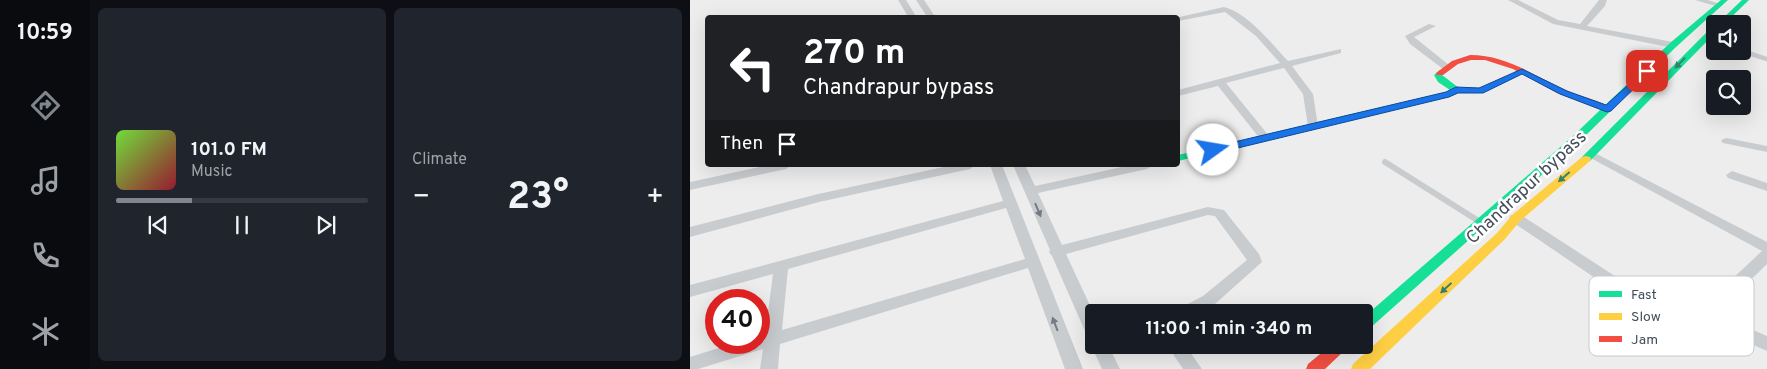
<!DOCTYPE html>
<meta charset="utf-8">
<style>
body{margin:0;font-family:Overpass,sans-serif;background:#20242c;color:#f1f3f6;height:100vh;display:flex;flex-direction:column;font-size:19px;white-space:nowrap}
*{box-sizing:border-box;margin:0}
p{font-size:16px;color:#9ea1a6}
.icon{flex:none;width:28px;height:28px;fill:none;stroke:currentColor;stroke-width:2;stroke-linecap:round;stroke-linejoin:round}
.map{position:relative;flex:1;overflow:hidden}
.sheet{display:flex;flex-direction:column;gap:8px;padding:8px;background:#0d0f14;width:600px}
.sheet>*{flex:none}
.hud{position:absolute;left:15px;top:15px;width:475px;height:152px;border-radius:5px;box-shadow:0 5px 20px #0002;background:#202124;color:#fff;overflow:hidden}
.buttons{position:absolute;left:1016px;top:15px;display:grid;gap:10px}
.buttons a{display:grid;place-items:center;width:45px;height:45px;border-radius:5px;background:#171b24;box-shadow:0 5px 20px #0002;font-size:25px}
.speed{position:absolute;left:15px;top:289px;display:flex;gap:10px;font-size:25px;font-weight:700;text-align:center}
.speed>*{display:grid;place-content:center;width:65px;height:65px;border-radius:50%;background:#171b24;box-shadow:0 5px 20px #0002;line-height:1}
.speed .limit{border:8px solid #d22;background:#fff;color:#111}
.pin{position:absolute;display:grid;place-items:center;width:42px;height:42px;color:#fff;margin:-21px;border-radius:10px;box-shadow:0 2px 8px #0006}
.me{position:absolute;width:55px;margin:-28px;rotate:77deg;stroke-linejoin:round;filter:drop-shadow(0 0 4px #0008)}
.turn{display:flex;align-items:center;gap:18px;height:105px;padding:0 15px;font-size:22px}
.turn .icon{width:65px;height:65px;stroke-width:2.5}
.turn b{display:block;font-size:35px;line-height:42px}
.then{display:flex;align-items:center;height:48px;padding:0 15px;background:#0003;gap:10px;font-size:19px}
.big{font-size:38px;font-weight:700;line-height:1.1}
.sheet .widget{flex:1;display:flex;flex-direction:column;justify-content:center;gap:8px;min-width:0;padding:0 18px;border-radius:8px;background:#20242c}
.song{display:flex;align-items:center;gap:15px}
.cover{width:60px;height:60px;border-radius:8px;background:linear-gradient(135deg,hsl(100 70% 55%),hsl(350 70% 35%))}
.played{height:5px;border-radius:2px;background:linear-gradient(90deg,#80868d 30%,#363941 30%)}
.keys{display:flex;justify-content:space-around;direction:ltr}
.heat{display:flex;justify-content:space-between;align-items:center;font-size:28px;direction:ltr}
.sheet .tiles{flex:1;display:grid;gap:8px;grid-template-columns:repeat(2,1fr)}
.trip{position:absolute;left:395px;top:304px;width:288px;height:50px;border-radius:5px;background:#171b24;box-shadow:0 5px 20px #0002;font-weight:700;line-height:50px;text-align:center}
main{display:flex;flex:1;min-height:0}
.menu{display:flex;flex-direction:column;width:90px;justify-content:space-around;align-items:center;background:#090b0e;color:#9ea1a6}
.menu .icon{width:35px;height:35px}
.menu .selected{color:#80868d}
.menu b{font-size:22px;color:#f1f3f6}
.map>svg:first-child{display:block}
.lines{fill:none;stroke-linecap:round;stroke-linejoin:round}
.lane-far1{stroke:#c9cccf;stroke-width:4.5}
.lane{stroke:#c9cccf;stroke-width:6}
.street{fill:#c9cccf;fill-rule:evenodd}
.fast{fill:#16e098;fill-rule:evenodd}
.slow{fill:#ffcf43;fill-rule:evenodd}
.jam{fill:#f24e42;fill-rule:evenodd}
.oneway{fill:#348170}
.oneway2{fill:#737a83}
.route{fill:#1a73e8;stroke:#114b97}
.labels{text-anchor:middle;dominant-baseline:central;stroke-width:5;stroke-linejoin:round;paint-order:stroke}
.street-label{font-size:18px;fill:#444e5a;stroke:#fff}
.key{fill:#fff;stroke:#c7cace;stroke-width:1}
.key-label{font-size:14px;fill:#444e5a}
</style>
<main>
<nav class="menu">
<b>10:59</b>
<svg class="icon selected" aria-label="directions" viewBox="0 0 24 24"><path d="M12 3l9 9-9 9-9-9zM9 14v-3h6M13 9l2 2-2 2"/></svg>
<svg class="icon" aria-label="music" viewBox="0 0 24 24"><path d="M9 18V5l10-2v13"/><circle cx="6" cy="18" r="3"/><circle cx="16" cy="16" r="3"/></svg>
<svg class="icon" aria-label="phone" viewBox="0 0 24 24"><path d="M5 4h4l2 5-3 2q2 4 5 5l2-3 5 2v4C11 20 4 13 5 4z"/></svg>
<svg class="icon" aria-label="climate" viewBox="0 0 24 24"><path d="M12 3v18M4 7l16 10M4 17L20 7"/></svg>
</nav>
<section class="sheet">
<div class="tiles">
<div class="widget">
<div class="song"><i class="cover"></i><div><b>101.0 FM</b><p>Music</p></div></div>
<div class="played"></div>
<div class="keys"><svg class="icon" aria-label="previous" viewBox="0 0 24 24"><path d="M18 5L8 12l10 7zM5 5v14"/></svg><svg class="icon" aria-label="pause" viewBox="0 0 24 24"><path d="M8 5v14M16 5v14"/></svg><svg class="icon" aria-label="next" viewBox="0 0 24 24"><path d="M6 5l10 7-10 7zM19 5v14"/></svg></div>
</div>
<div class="widget"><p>Climate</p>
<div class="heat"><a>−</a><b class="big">23°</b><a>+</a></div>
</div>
</div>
</section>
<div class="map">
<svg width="1077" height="369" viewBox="0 0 1077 369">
<rect width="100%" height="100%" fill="#eeeded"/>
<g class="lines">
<path class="lane-far1" d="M1052,51L1077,59"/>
<path class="lane" d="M695,162L787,220"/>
<path class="street" d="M208,0H216L227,18H219Z
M226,0H234L246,18H238Z
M818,0H828L868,20L890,24L909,0H917L915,6L897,26L983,42L987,45L983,48L863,24Z
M1005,0H1018L1033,5L1029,7Z
M534,7C558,13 582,44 598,61L651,49V53L602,66L623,94L628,126L627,128L623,129L618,126L613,94L594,68L536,83L579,136L581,138L579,140H571L528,86L488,96V90L590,63L566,36L535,12L488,21V18H485Z
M739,24L746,26L724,37L759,65V69H753L720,44L715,36Z
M832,68L835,69V73L794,93H766L761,90L766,87H792Z
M1037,138L1077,146V152L1033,143L1031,141L1033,139Z
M901,151L1077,242V264L1036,304L1012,314L1054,326L1077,336V351L1043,336L987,319L939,301L821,221L819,218L821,215H831L951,293L993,308L1024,296L1072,251L897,156L895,154L897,152Z
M79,165H102L96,169L0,190V182Z
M263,165H286L280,169L129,202L0,237V227L128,194Z
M300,165H312L393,369H375L338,268L90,344L88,369H70L73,349L8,369H0V357L48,342H69V337L75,335L83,274L0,297V285L313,201ZM316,208L335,259L92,330L98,269Z
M323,165H335L345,186L441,165H463L457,169L348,193L372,245L518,207L534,210L569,254L572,262L525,304L509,312H488L490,308L513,296L557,260L525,216L518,215L376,254L404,314V340L398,338L362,256L359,252L360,250Z
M1042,171L1077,183V191L1038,178L1036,175Z
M403,340L404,345H418L430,369H412L401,345Z
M477,345H495L512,369H493Z"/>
<path class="fast" d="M1031,0H1038L986,47L891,140L679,329L674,331V317L883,136L980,43Z
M1052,0H1059L1034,24H1027Z
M1022,27H1025V33L900,161H892L891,159L892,157Z
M750,70L754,73L752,75L769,88V92L759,97L488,161V155L756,92L760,90L748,82L744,75Z"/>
<path class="slow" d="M896,156L900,157L901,159L900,161L830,221L815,239L680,369H661L663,364L807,233L822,215L892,157Z"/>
<path class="jam" d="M780,55C818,55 845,77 878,91C891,97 911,100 922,109L917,112L867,93L823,69L795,60H781L768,64L753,75H747L746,73L762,61Z
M641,345H659L656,349L635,369H616L618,364Z"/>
</g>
<defs><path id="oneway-solid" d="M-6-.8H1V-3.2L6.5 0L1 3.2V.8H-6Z" transform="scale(1.25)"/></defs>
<g class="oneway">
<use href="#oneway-solid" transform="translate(990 63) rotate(134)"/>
<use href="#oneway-solid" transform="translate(874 177) rotate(139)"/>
<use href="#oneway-solid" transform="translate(756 288) rotate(137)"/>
</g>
<g class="oneway2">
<use href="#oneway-solid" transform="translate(348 210) rotate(67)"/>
<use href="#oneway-solid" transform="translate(365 324) rotate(-111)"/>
</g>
<path class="route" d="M957,68L961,71L960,73L921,111L917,112L870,94L832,74L793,93H768L759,97L523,154L517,150L523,147L756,92L766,87L789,88L832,69L877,91L916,105Z"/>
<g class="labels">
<g class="street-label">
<text transform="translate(837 188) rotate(-43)">Chandrapur bypass</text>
</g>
</g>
<rect x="899" y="276" width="165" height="80" rx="8" class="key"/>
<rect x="909" y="291" width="23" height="6" fill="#16e098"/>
<rect x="909" y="313" width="23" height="7" fill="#ffcf43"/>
<rect x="909" y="336" width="23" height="6" fill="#f24e42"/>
<g class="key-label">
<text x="941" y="299">Fast</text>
<text x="941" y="321">Slow</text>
<text x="941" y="344">Jam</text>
</g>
</svg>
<div class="buttons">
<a><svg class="icon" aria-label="sound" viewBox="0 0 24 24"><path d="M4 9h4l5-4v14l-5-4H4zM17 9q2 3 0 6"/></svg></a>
<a><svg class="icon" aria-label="search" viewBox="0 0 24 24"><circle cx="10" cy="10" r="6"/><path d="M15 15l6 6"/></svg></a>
</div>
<div class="speed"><div class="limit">40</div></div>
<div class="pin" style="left:957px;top:71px;background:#d93025"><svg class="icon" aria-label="arrive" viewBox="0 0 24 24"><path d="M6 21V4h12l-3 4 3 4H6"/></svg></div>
<svg class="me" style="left:523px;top:150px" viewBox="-20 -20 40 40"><circle r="19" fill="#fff"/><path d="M0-13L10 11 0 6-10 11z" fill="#1a73e8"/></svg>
<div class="trip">11:00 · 1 min · 340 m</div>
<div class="hud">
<div class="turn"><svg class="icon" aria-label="left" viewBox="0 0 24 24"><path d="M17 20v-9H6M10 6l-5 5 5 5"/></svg><div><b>270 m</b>Chandrapur bypass</div></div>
<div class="then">Then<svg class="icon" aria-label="arrive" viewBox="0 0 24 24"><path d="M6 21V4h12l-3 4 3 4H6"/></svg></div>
</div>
</div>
</main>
